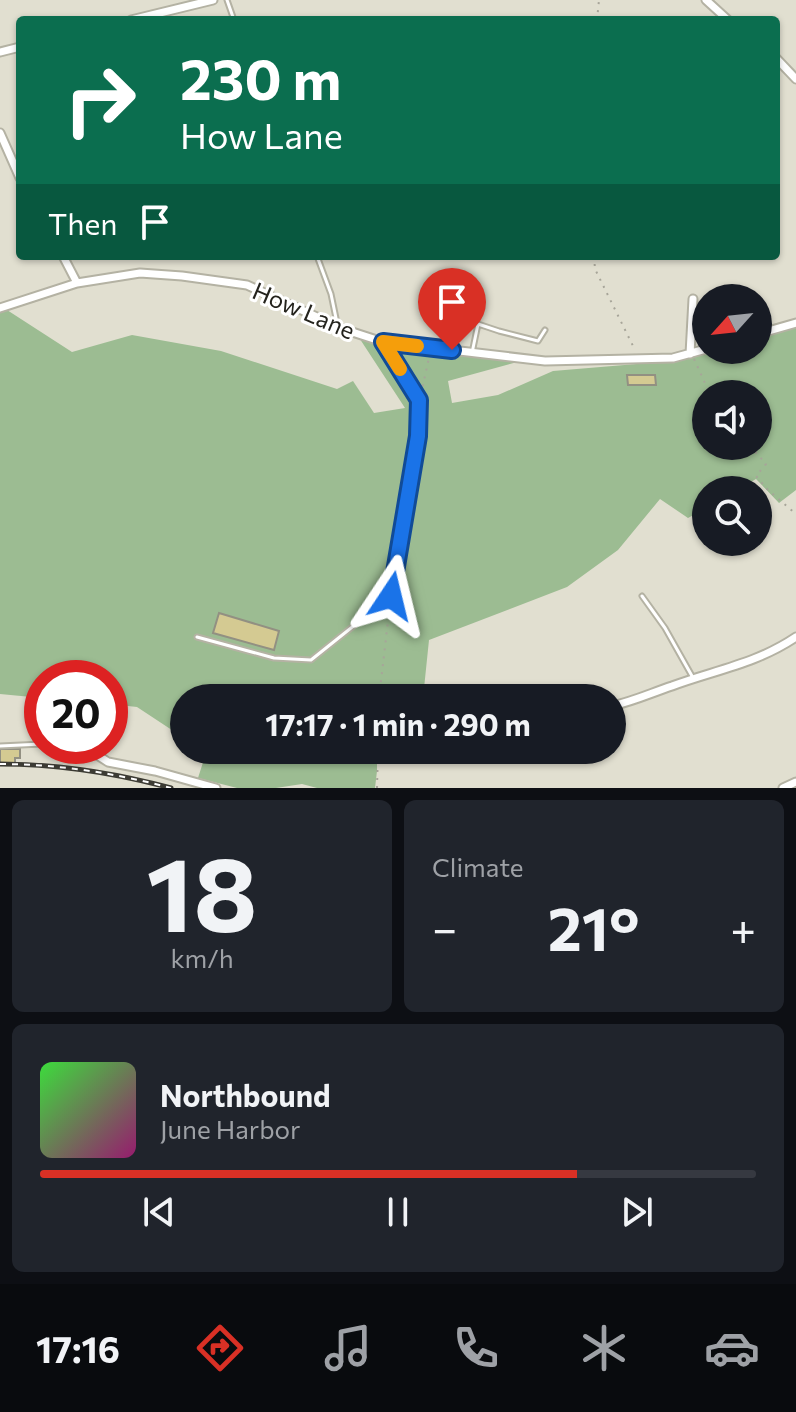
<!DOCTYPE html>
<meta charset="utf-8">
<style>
body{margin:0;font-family:Commissioner,sans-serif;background:#20242c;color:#f1f3f6;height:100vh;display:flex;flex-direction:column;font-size:30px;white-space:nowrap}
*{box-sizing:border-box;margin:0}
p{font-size:26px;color:#9ea1a6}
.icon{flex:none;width:44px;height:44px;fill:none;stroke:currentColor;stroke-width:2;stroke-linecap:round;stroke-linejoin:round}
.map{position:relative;height:788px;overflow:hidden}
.drawer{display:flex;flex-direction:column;gap:12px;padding:12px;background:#0d0f14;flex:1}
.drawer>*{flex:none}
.top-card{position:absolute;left:16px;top:16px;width:764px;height:244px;border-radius:8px;box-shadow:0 2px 6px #0004;background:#0b6e4f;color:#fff;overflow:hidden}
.needle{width:52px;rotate:243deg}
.buttons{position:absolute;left:692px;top:284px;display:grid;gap:16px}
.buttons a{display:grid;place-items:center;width:80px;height:80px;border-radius:50%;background:#171b24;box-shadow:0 2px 6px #0004;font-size:40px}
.speed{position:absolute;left:24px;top:660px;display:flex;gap:16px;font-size:40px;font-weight:700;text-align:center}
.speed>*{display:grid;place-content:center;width:104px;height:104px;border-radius:50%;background:#171b24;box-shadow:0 2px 6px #0004;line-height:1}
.speed .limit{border:12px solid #d22;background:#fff;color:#111}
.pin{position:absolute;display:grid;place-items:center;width:68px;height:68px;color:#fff;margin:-82px -34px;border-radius:50% 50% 50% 0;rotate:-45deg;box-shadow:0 0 8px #0007}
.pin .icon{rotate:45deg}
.me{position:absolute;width:88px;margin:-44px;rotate:10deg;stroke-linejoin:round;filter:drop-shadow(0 0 6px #0008)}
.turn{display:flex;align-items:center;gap:28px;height:168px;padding:0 32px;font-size:36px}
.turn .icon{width:104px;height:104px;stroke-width:2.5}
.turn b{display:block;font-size:56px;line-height:68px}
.then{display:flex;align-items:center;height:76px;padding:0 32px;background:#0003;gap:16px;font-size:30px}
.big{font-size:60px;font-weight:700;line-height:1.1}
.drawer .card{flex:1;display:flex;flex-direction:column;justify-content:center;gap:12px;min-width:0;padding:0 28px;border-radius:12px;background:#20242c}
.drawer .dial{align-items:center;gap:0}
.dial b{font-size:104px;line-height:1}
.song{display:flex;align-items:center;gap:24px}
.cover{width:96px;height:96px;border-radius:12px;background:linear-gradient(135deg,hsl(120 70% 55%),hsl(320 70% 35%))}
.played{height:8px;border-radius:4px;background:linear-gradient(90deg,#d93025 75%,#363941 75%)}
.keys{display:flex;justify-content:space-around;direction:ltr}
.heat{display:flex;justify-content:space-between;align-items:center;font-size:44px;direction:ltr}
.drawer .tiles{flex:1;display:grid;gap:12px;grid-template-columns:1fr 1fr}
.card:last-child{grid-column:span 2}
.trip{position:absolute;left:170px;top:684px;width:456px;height:80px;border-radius:40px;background:#171b24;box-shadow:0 2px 6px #0004;font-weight:700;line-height:80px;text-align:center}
.dock{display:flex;height:128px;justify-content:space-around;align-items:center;background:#090b0e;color:#9ea1a6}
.dock .icon{width:56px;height:56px}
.dock .selected{color:#d93025}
.dock b{font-size:36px;color:#f1f3f6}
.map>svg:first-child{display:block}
.green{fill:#9cbc92;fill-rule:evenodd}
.building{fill:#d4ca92;stroke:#929082;stroke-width:2}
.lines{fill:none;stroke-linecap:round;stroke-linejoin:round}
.lane-casing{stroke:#b4b2a3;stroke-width:7}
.street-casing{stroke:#b4b2a3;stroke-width:11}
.path{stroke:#a7a599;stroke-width:2;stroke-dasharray:2 6;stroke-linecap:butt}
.lane{stroke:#fff;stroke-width:3}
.street{stroke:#fff;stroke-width:7}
.rail-casing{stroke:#3c3b34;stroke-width:5}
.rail{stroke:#fff;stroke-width:2;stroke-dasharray:6;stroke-linecap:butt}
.route-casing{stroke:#114b97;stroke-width:20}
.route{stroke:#1a73e8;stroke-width:14}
.slow{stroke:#f59e0b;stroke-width:14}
.labels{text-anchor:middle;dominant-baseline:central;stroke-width:6;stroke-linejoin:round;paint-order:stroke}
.street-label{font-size:24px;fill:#24231d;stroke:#fff}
</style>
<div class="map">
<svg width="796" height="788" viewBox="0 0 796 788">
<rect width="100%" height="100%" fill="#e1dfd0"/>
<path class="green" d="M0,309L7,310L72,352L132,335L221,351L337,389L353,381L374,413L405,408L356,333L422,352L521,361L448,381L452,403L498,395L553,371L672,361L717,350H758V337L796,325V490L779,503L756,479L737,490H706V508L688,518L660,499L618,550L567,587L429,640L423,698H184V738L137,707L110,704V678H42V698L0,694ZM706,394H758V446H706Z
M201,750H377V771L375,788H317L302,784L276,788H237L198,778L206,753Z"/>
<path class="building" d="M627,375H655L656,385H628Z
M219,613L279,631L274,650L213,633Z
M0,749H20V758H15V763H0Z"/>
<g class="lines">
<g class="lane-casing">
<path id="lane" d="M227,0L234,20
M317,256L331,294L337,323
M472,353L478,324L499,331L538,341L545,330
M642,596L665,628L692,676
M197,637L274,658L311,660L391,596L418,436L419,400L385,345
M0,746L42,744"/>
</g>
<g class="street-casing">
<path id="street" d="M706,0L728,20
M131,20L213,0
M0,52L20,47
M776,58L796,79
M0,133L20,178
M63,256L77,283
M0,308L77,283L140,273L182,276L247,285L343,329L383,342L545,361L673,358L706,349
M758,334L796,323
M690,354L693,299
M612,706C634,701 651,693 672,686C715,670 756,664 796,637
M48,746L78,756L91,751L108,762L155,771L216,788
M783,788L796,782"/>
</g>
<path class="path" d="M597,20L599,0
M594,256L595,269L635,350
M694,359L710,394
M421,394L430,353
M750,446L766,464L756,476L768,490L796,514
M379,698L390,604
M375,750L377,764
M377,788L378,750"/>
<use href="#lane" class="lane"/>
<use href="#street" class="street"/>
<g class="rail-casing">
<path id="rail" d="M0,764C57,764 115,773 171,788"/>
</g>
<use href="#rail" class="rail"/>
</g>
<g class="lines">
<g class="route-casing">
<path id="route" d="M391,596L418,436L419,400L383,342L452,350"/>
</g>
<use href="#route" class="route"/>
<path class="slow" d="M400,369L383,342L417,346"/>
</g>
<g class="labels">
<g class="street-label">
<text transform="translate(304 310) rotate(23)">How Lane</text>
</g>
</g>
</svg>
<div class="buttons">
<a><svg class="needle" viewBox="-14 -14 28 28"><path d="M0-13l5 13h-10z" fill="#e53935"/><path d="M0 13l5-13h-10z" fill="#9ea1a6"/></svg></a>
<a><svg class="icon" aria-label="sound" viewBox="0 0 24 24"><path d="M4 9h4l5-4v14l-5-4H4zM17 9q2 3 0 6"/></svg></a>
<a><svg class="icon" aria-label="search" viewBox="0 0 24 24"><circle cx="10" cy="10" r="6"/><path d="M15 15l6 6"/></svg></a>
</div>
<div class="speed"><div class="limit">20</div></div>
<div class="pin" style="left:452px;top:350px;background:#d93025"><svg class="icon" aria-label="arrive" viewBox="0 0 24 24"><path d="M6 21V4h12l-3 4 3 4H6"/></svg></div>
<svg class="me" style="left:391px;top:596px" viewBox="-20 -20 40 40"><path d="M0-17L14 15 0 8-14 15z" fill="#1a73e8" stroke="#fff" stroke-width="4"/></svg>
<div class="trip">17:17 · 1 min · 290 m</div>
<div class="top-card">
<div class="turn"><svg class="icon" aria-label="right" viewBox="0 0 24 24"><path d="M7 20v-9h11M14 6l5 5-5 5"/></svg><div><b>230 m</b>How Lane</div></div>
<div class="then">Then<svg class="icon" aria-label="arrive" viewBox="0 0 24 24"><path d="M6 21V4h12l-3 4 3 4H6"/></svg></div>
</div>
</div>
<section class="drawer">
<div class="tiles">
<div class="card dial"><b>18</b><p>km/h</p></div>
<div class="card"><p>Climate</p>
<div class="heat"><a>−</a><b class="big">21°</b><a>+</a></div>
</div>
<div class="card">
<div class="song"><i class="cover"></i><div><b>Northbound</b><p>June Harbor</p></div></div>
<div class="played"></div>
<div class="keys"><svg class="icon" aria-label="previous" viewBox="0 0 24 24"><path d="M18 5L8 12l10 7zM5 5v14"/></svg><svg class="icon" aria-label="pause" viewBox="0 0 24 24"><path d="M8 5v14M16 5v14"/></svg><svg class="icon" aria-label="next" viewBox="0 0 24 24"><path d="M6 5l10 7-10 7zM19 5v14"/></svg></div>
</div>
</div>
</section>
<nav class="dock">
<b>17:16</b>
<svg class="icon selected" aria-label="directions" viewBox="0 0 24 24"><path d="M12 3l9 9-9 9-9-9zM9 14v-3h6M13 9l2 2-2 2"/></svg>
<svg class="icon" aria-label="music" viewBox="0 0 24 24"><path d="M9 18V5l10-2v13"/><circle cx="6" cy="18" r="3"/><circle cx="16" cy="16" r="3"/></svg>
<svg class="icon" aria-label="phone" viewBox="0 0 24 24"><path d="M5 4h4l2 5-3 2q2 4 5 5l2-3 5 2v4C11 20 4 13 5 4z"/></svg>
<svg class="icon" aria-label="climate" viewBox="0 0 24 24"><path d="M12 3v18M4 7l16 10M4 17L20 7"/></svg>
<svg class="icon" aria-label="car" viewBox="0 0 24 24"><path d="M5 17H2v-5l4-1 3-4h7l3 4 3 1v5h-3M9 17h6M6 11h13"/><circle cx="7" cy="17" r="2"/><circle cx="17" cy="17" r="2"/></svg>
</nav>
